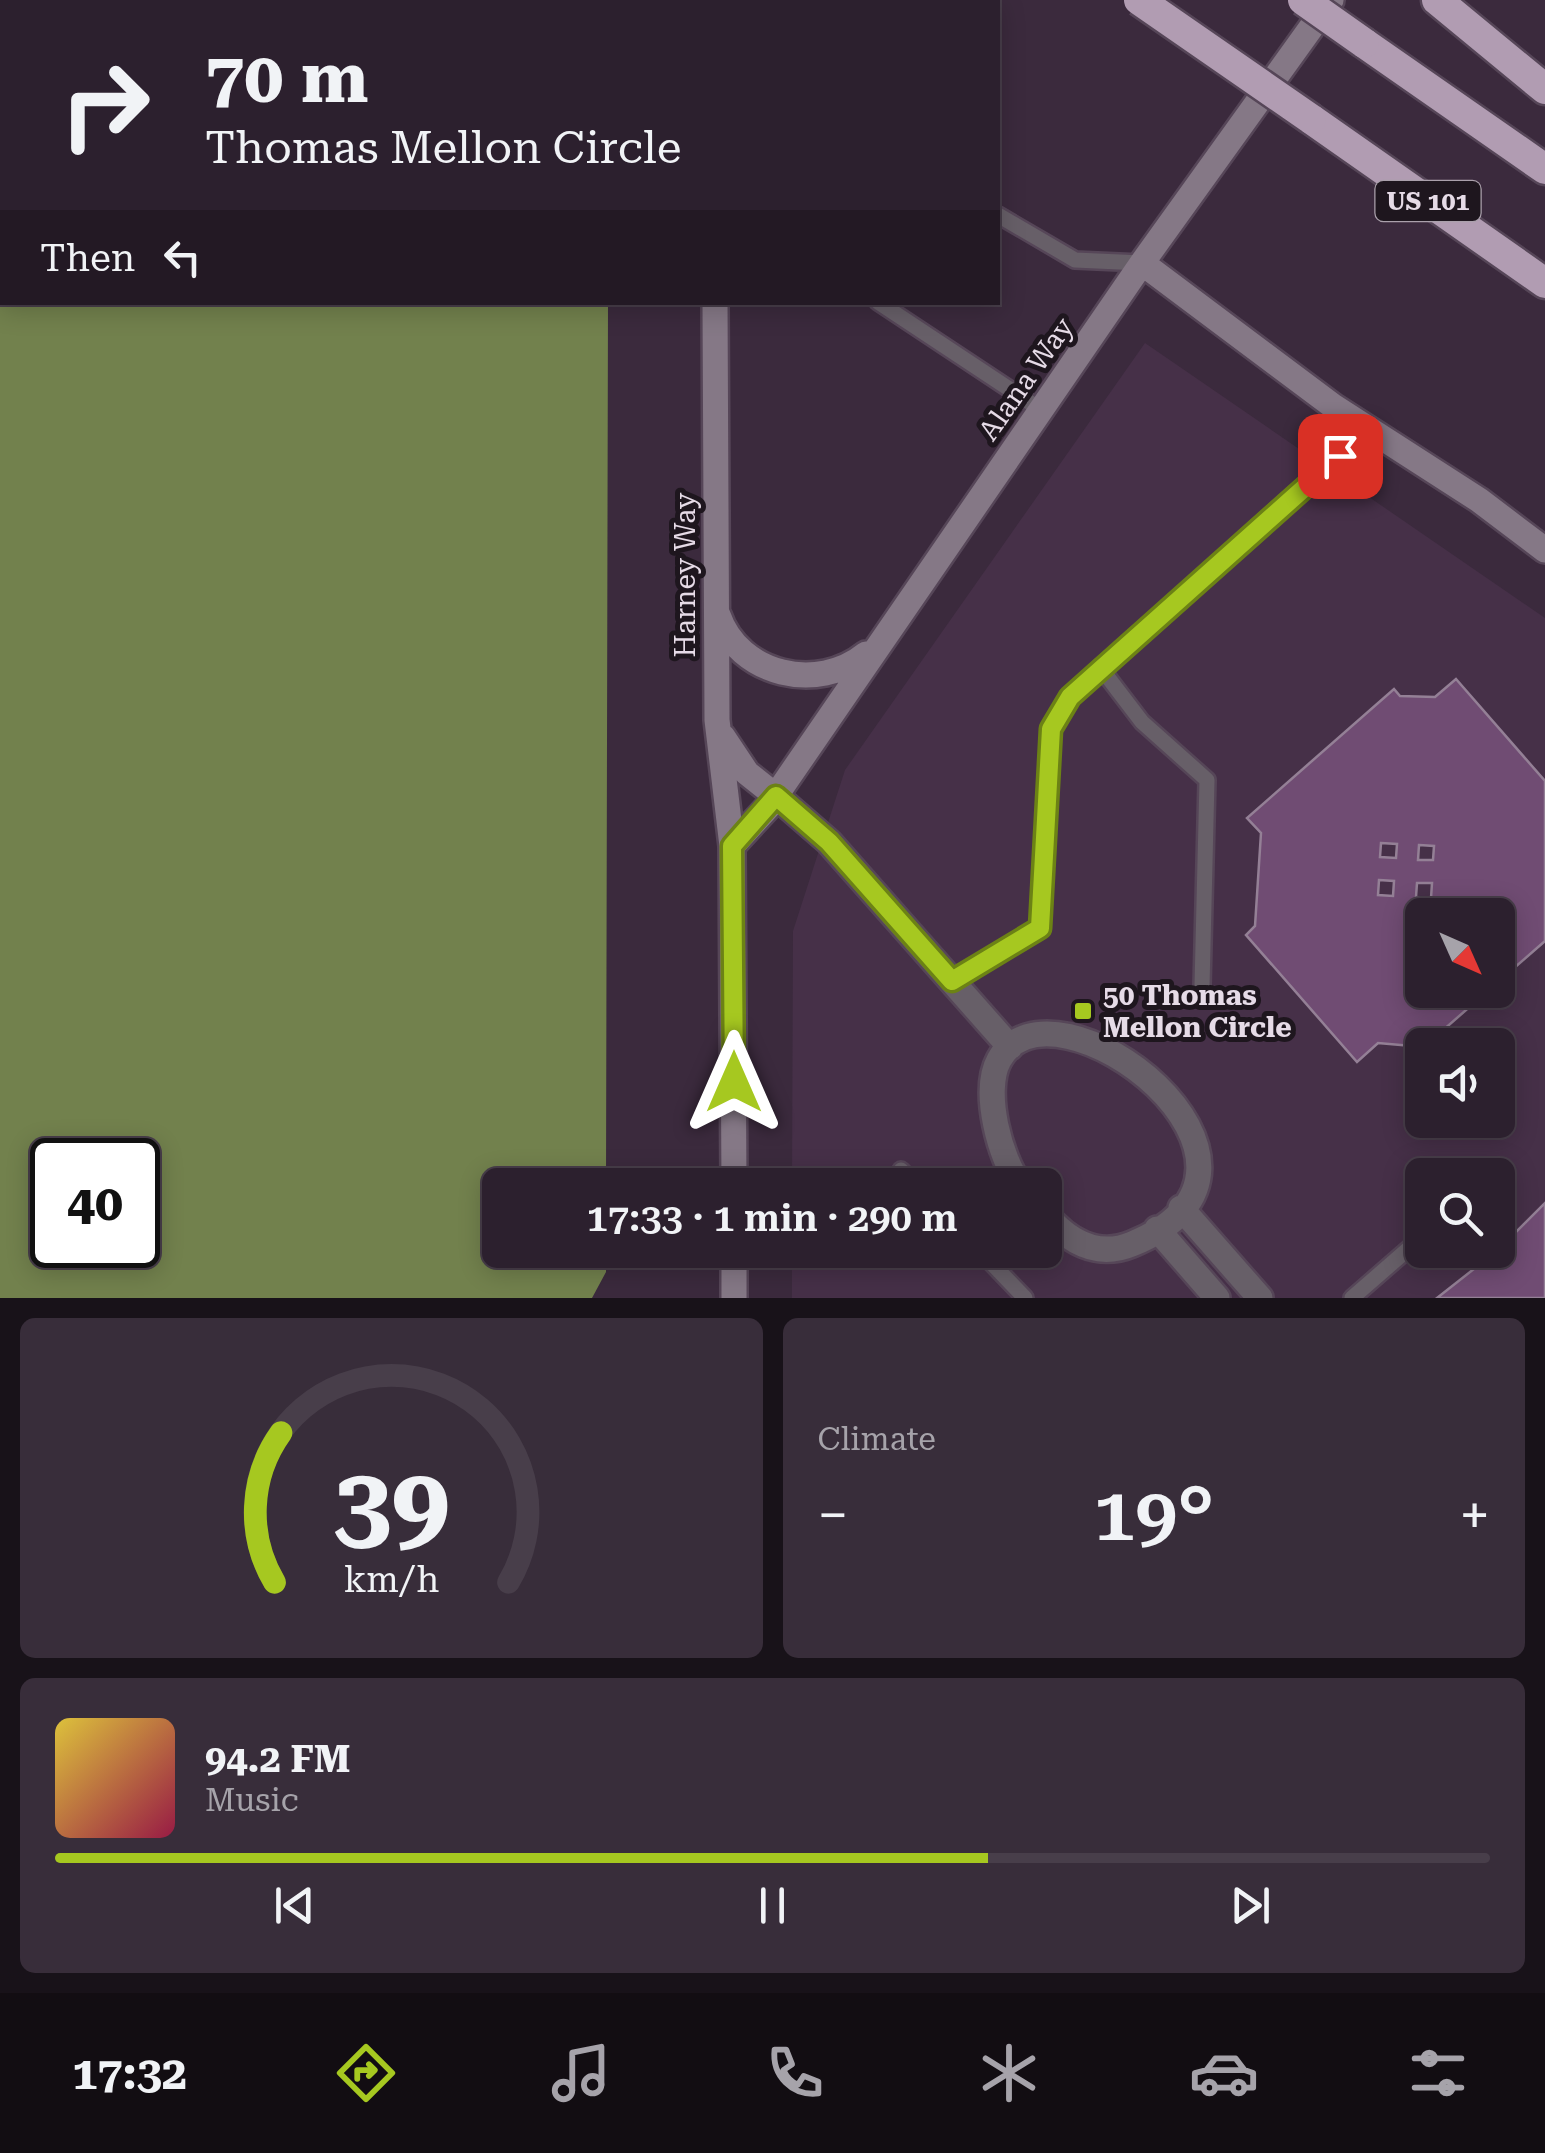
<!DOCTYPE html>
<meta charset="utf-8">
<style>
body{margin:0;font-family:"Roboto Serif",serif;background:#382d3a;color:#f1f3f6;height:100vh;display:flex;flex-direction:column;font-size:38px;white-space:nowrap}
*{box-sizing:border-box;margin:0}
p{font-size:32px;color:#a6a3aa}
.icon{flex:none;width:55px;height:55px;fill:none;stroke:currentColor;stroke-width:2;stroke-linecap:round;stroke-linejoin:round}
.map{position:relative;height:1298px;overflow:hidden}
.panel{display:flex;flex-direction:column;gap:20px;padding:20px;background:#181219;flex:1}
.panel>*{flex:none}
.banner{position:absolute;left:0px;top:0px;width:1000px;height:305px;box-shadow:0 5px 25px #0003,0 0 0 2px #483e4a;background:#2c202e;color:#f1f3f6;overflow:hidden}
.needle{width:65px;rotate:135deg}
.controls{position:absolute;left:1405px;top:898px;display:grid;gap:20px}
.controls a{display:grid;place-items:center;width:110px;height:110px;border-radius:15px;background:#2c202e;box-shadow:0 5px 25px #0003,0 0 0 2px #483e4a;font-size:50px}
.speed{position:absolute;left:30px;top:1138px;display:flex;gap:20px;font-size:50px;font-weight:700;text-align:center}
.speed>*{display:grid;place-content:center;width:130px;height:130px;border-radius:50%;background:#2c202e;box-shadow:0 5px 25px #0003,0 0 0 2px #483e4a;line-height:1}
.speed .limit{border:5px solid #111;border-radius:15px;background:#fff;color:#111}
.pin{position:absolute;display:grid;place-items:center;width:85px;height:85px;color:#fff;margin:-42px;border-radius:20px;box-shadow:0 5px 15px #0006}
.me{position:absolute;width:110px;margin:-55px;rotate:0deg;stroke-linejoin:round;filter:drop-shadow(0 0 8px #0008)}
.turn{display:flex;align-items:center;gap:35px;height:210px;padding:0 40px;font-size:45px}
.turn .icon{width:130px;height:130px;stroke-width:2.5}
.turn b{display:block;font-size:70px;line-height:85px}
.then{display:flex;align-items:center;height:95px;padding:0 40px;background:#0003;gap:20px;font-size:38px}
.big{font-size:75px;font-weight:600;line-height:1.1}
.panel .card{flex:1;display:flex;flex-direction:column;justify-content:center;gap:15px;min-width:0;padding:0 35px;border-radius:15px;background:#382d3a}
.panel .dial{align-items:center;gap:0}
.dial svg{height:260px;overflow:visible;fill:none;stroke:#483e4a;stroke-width:7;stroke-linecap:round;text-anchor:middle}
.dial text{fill:#f1f3f6;stroke:none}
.song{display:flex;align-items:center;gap:30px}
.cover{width:120px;height:120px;border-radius:15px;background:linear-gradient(135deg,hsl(50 70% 55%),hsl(340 70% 35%))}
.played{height:10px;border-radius:5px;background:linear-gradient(90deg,#a6c820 65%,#483e4a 65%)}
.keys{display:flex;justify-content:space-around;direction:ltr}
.heat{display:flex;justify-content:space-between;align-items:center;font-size:55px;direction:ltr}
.panel .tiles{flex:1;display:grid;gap:20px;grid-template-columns:1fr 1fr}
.card:last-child{grid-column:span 2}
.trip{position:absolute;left:482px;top:1168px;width:580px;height:100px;border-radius:15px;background:#2c202e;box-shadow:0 5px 25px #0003,0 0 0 2px #483e4a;font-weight:600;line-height:100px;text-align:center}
.menu{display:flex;height:160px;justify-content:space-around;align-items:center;background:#120d12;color:#a6a3aa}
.menu .icon{width:70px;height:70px}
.menu .selected{color:#a6c820}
.menu b{font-size:45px;color:#f1f3f6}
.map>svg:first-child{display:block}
.built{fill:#463048;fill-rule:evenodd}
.water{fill:#72814d;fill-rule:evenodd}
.building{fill:#704c73;stroke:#948096;stroke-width:2.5;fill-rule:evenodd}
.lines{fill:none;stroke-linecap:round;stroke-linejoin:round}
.lane-casing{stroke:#564658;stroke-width:20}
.street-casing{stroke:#564658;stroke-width:30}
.secondary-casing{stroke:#564658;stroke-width:30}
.highway-casing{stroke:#564658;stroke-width:35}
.lane{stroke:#675f68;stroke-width:15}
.street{stroke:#675f68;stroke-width:25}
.secondary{stroke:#857886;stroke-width:25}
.highway{stroke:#b19cb2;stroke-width:30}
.highway-bridge-casing{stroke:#564658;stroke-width:35;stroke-linecap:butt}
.highway-bridge{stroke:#b19cb2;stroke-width:30}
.route-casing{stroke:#6c8215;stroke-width:25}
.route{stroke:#a6c820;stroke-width:18}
.poi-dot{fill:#a6c820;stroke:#1e161e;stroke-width:4}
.labels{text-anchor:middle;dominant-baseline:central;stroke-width:10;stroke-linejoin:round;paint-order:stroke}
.shield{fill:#1e161e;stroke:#aaa0ab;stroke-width:2.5}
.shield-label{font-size:25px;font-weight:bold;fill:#e6dbe7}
.street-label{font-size:28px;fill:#e6dbe7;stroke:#1e161e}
.poi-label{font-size:28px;font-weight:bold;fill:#e6dbe7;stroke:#1e161e;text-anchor:start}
</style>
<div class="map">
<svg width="1545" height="1298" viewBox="0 0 1545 1298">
<rect width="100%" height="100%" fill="#3b2a3d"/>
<path class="built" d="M1145,343L1545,618V1298H792V1250H1045V1185H792L793,931L845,770ZM1422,915H1498V990H1422ZM1422,1045H1498V1120H1422ZM1422,1175H1498V1250H1422Z"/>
<path class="water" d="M0,0H586L2,2V302L608,303L606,1185H500V1250H606V1272L592,1298H0ZM52,1160H138V1245H52Z"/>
<path class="building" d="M1456,679L1545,781V941L1498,982V915H1422V990H1489L1418,1052L1412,1046L1378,1043L1357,1062L1246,935L1255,926L1261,833L1247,818L1394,689L1400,696L1435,697ZM1381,843L1397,844L1396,858L1380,857ZM1419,845L1434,846L1433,860H1418ZM1379,880L1394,881L1393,896L1378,895ZM1417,883H1432L1431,898L1416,897Z
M1545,1203V1298H1437L1498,1250Z"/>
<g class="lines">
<g class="lane-casing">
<path id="lane" d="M998,215L1075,260L1142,263
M878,302L1041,410
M1100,667L1142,722L1207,780L1202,986
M952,981L1040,928L1051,729L1069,697L1366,429
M901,1170L916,1185
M979,1250L1025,1298
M1352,1298L1422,1237"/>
</g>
<g class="street-casing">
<path id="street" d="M776,796L829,842L1010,1047
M1020,1185C1000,1159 982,1091 999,1060C1052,962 1322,1166 1132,1244C1096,1259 1067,1240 1045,1214
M1181,1208L1260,1298
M1157,1229L1217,1298"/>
</g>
<g class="secondary-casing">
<path id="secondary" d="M711,0L712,2
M1142,263L1333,406L1479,500L1545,550
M715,302L717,720L732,846L734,1185
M718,615C739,676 818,693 866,654
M723,737L747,773L776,796
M732,846L768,807L1142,263L1331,0
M734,1298V1250"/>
</g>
<g class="highway-casing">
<path id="highway" d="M1437,0L1545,89
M1364,43L1545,169
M1311,119L1545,283"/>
</g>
<use href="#lane" class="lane"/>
<use href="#street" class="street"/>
<use href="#secondary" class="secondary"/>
<use href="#highway" class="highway"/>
<g class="highway-bridge-casing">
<path id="highway-bridge" d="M1139,0L1311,119
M1303,0L1364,43"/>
</g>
<use href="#highway-bridge" class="highway-bridge"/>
</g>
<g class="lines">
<g class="route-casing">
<path id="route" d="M734,1082L732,846L776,796L829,842L952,981L1040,928L1051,729L1070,697L1340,456"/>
</g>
<use href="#route" class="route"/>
</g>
<rect class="poi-dot" x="1073" y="1001" width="20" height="20" rx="5"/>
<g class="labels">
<rect class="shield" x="1375.5" y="181" width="105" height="40" rx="8"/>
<g class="shield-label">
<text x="1428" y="201">US 101</text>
</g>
<g class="street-label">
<text transform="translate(1026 379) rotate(-55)">Alana Way</text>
<text transform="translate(685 575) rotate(-90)">Harney Way</text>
</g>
<g class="poi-label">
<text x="1103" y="995">50 Thomas<tspan x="1103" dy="32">Mellon Circle</tspan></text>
</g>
</g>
</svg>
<div class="controls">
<a><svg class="needle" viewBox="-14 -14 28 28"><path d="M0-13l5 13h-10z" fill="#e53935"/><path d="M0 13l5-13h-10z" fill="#a6a3aa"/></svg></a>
<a><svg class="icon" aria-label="sound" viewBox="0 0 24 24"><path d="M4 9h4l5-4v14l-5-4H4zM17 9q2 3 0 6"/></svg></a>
<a><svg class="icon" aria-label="search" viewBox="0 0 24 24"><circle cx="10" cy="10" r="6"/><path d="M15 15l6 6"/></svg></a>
</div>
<div class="speed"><div class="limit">40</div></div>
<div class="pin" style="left:1340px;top:456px;background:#d93025"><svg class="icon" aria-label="arrive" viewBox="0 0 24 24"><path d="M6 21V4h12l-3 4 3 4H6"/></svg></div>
<svg class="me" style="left:734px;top:1082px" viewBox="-20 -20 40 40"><path d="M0-17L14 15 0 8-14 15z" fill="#a6c820" stroke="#fff" stroke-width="4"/></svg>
<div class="trip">17:33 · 1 min · 290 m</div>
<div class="banner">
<div class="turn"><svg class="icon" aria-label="right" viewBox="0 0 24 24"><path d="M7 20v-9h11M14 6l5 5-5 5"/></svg><div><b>70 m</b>Thomas Mellon Circle</div></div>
<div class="then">Then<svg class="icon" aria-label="left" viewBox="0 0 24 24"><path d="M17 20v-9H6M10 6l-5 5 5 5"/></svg></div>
</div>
</div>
<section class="panel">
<div class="tiles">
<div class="card dial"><svg viewBox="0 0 100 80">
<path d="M14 69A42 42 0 1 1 86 69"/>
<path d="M14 69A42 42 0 0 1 16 23" stroke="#a6c820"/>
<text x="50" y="56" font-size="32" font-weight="700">39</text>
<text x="50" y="72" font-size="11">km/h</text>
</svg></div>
<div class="card"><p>Climate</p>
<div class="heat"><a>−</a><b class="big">19°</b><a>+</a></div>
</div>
<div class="card">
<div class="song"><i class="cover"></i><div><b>94.2 FM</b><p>Music</p></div></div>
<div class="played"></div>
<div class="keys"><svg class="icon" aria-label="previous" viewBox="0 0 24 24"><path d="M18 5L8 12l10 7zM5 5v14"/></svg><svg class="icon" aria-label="pause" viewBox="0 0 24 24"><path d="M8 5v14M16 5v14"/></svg><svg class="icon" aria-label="next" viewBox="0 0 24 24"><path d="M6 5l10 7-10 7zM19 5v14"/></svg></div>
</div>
</div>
</section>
<nav class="menu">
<b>17:32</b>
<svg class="icon selected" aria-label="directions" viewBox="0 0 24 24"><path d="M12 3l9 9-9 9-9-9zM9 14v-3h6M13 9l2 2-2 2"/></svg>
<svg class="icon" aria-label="music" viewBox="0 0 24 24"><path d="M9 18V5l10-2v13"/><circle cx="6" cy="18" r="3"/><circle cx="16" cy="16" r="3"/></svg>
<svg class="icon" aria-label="phone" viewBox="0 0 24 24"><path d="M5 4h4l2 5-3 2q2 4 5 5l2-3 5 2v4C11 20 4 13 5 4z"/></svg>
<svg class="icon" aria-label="climate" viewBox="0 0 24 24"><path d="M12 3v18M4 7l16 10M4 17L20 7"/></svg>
<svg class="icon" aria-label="car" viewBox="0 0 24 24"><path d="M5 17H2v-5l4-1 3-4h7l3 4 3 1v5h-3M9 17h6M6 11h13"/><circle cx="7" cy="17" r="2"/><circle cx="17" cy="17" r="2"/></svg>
<svg class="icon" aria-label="filters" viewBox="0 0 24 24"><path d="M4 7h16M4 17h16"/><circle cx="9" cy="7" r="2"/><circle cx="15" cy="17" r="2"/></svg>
</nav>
